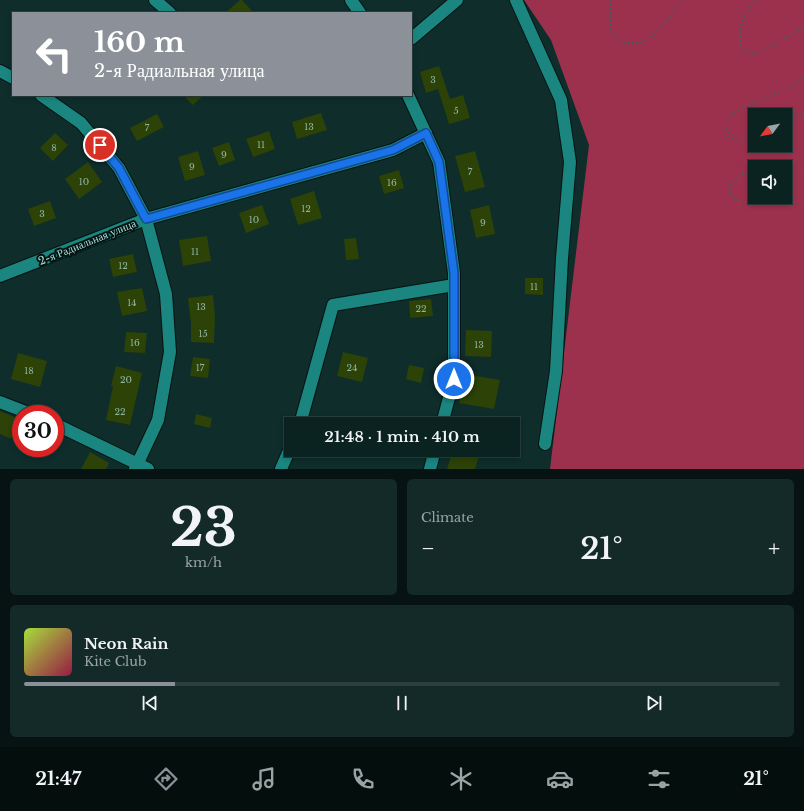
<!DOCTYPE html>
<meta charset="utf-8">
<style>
body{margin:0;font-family:"Libre Baskerville",serif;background:#132a29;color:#f1f3f6;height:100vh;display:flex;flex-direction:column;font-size:15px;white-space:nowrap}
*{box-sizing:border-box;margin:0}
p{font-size:13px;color:#99a4a5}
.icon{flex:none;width:22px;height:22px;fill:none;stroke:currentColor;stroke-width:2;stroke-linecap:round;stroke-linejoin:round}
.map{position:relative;height:469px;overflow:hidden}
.sheet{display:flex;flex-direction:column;gap:10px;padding:10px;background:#061312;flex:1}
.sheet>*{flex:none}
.guide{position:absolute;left:12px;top:12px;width:400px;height:84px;border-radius:0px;box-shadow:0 2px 6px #0003,0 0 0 1px #2a3f3e;background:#8c9099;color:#fff;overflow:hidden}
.needle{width:26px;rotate:238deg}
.controls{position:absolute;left:748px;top:108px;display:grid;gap:8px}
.controls a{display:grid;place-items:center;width:44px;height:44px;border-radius:0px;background:#0a2220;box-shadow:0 2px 6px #0003,0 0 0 1px #2a3f3e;font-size:20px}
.speed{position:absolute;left:12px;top:405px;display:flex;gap:8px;font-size:20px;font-weight:700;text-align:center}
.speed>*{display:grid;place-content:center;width:52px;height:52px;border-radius:50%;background:#0a2220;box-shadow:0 2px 6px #0003,0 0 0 1px #2a3f3e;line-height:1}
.speed .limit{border:6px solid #d22;background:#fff;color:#111}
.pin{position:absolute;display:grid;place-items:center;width:34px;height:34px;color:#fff;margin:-17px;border:2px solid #fff;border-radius:50%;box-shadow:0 1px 4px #0007}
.me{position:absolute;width:44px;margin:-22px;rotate:0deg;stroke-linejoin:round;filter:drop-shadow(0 0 3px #0008)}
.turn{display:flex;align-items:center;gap:14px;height:84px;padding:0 16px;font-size:18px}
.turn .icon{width:52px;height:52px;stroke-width:2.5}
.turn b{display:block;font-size:28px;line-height:34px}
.big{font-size:30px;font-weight:600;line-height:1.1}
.sheet .card{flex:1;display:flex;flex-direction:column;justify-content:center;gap:6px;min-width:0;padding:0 14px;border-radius:6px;background:#132a29}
.sheet .dial{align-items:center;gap:0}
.dial b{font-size:52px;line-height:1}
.song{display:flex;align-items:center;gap:12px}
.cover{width:48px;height:48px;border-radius:6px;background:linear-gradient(135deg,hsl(80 70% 55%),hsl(340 70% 35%))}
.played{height:4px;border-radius:2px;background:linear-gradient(90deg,#8c9099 20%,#2a3f3e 20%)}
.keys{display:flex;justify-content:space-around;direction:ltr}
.heat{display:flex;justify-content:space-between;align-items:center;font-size:22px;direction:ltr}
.sheet .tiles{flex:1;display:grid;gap:10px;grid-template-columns:1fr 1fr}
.card:last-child{grid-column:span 2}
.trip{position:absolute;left:284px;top:417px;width:236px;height:40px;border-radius:0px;background:#0a2220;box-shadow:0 2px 6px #0003,0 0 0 1px #2a3f3e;font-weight:600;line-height:40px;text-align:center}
.dock{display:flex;height:64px;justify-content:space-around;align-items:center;background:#040e0d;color:#99a4a5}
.dock .icon{width:28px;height:28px}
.dock .current{color:#8c9099}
.dock b{font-size:18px;color:#f1f3f6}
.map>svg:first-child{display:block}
.forest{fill:#9c314d;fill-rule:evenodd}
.building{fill:#2c4207}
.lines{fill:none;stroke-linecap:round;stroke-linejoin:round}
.minor-casing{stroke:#071312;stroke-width:14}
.path{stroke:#416461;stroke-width:2;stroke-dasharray:1 3;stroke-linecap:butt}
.minor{stroke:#1b867f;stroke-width:12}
.route-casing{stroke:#114b97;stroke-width:10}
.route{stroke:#1a73e8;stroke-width:7}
.labels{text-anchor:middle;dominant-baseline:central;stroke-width:4;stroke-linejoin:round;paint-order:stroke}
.number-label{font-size:9px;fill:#90b6a4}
.street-label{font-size:11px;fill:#b2ddd8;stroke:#011412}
</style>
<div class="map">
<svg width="804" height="469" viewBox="0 0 804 469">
<rect width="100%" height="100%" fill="#0e2d2b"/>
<path class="forest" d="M524,0H804V469H550L589,145L551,40ZM755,115H785V145H755ZM755,167H785V197H755Z"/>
<path class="building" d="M240,0H242L254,13H225Z
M439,66L450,99L463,95L470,118L449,124L438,89L426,93L420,72Z
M183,95H204L193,105Z
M321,113L327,130L297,139L292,122Z
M157,114L164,127L137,141L130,128Z
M269,131L275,149L253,157L246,139Z
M55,133L68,145L53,161L40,148Z
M229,142L235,160L219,166L212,148Z
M198,151L205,175L185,181L178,157Z
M475,151L485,187L465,192L455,156Z
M88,162L102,182L79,199L65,179Z
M399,170L404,188L384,194L379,176Z
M314,191L322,218L298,225L290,199Z
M50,201L56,218L34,226L28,209Z
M262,205L269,224L246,233L239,213Z
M489,205L495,234L476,238L470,210Z
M207,236L211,261L183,266L179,240Z
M356,238L359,259L346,260L344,239Z
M133,254L137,272L113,277L109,259Z
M525,278H543V295L525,294Z
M142,288L147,311L122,316L117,292Z
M213,295L215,316L214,343L191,342V324L188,298Z
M431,299L433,316L410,318L409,301Z
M466,330L492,331L491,357L465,356Z
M126,332L147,333L145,353L124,352Z
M343,352L368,358L362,382L337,376Z
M18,353L47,361L40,387L11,379Z
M193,357L210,359L208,378L190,376Z
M409,365L424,368L421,383L406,379Z
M116,366L142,373L130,425L106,420L113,386H111Z
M465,374L500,380L494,409L459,403Z
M0,411L19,419L11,439L0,434Z
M196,414L212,418L210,428L194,424Z
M453,450H481L475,469H447Z
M90,452L109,463L106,469H81Z"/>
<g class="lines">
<g class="minor-casing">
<path id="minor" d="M155,0L170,13
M351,0L360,13
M516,0L561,100L570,162L562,258L556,371L545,444
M411,39L457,0
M0,71L13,78
M41,95L81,123L119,168L146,219L166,294L170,352L158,420L135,469
M408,95L439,162L454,273V379L442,424
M0,276L146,219L393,150L426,133
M0,402L31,414
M55,424L148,469
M300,424L333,305L454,285
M281,469L291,446
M430,469L435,450"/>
</g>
<path class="path" d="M610,0C611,8 609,21 611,28C613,33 618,40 623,42C650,51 669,18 682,0
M756,0C743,15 737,29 742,48L751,54L764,50L804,27
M785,122L804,114
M755,135L742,141L730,138L725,126L730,116L740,109L789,88L804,78
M785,169L804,168
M755,172C743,173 738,177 730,185L731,196L740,202H804"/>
<use href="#minor" class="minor"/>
</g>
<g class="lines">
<g class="route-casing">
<path id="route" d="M100,145L119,168L146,219L393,150L426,133L439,162L454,273V379"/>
</g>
<use href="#route" class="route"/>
</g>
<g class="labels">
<g class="number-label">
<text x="433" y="79">3</text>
<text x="456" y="110">5</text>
<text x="309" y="126">13</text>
<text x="147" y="127">7</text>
<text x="261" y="144">11</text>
<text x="54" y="147">8</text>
<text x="224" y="154">9</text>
<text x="192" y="166">9</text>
<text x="470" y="171">7</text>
<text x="84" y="181">10</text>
<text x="392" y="182">16</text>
<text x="306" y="208">12</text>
<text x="42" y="213">3</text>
<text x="254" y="219">10</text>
<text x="483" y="222">9</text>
<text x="195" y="251">11</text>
<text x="123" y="265">12</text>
<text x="534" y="286">11</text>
<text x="132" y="302">14</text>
<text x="201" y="306">13</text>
<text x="421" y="308">22</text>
<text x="203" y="333">15</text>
<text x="135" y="342">16</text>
<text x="479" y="344">13</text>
<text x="200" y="367">17</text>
<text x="352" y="367">24</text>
<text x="29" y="370">18</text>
<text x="126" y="379">20</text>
<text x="120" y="411">22</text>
</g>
<g class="street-label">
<text transform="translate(87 242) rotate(-22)">2-я Радиальная улица</text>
</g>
</g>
</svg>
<div class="controls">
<a><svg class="needle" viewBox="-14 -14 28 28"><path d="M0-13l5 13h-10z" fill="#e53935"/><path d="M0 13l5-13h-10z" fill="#99a4a5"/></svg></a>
<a><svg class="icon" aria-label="sound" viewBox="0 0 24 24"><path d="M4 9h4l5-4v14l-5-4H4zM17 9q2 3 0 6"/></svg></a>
</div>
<div class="speed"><div class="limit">30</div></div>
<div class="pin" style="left:100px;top:145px;background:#d93025"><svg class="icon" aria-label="arrive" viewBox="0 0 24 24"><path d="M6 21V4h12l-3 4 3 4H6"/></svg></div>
<svg class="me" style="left:454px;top:379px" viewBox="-20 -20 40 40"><circle r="17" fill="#1a73e8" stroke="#fff" stroke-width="3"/><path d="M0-11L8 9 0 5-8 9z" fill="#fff"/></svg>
<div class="trip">21:48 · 1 min · 410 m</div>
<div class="guide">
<div class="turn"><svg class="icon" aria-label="left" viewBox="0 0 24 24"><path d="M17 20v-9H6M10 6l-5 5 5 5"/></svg><div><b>160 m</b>2-я Радиальная улица</div></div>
</div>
</div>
<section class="sheet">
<div class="tiles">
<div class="card dial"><b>23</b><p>km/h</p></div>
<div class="card"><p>Climate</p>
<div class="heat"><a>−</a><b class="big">21°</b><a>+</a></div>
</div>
<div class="card">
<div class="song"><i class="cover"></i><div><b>Neon Rain</b><p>Kite Club</p></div></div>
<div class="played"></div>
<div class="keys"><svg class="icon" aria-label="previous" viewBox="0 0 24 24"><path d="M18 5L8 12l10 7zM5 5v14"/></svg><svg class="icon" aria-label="pause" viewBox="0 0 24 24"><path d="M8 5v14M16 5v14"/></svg><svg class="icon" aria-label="next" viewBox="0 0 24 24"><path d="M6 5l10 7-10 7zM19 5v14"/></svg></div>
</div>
</div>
</section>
<nav class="dock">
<b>21:47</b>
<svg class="icon current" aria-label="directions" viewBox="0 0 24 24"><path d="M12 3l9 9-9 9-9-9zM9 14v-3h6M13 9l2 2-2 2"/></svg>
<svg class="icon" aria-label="music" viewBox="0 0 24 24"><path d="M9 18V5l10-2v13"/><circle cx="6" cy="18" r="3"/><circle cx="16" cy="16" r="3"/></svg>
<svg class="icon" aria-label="phone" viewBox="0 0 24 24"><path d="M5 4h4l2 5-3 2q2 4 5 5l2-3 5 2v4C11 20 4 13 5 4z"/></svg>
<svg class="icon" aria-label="climate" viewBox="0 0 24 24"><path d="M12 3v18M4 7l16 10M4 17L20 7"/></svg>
<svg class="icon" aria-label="car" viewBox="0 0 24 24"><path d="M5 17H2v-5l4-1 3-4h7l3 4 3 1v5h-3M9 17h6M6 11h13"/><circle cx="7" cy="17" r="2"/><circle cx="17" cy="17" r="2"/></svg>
<svg class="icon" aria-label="filters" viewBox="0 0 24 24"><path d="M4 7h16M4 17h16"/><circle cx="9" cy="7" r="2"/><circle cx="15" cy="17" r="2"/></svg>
<b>21°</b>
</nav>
